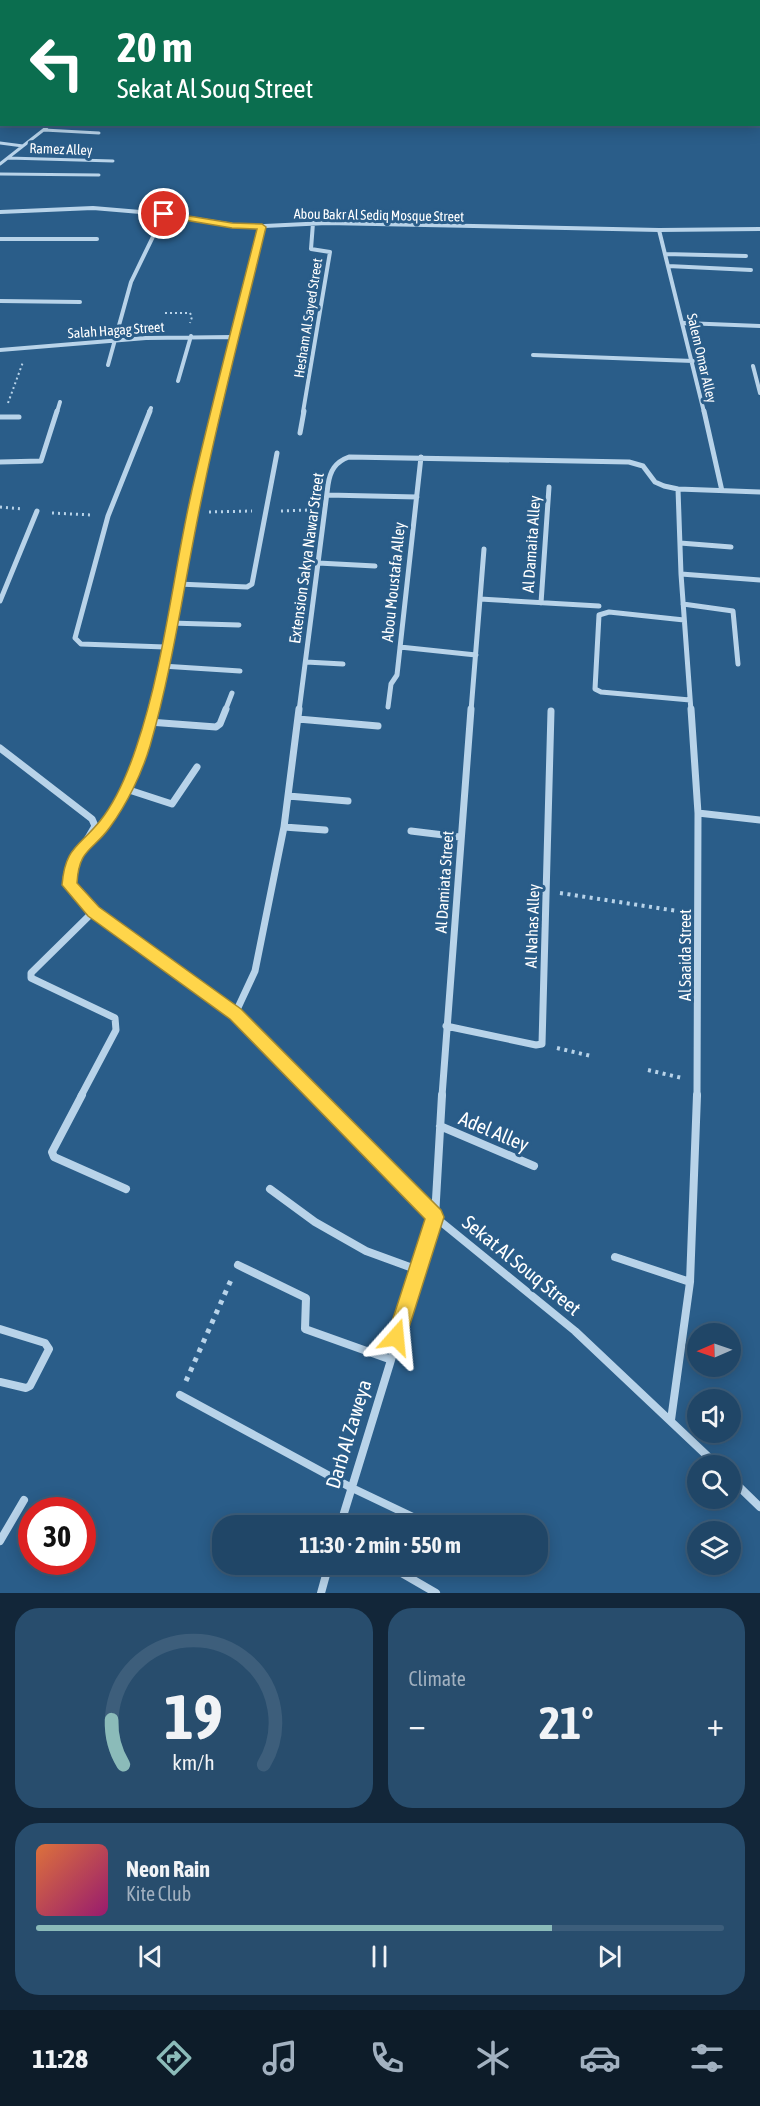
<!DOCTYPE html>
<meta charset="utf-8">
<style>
body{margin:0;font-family:"Asap Condensed",sans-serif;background:#284d6d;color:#f1f3f6;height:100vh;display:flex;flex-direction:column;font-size:22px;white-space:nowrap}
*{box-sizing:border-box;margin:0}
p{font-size:20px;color:#a2b1c0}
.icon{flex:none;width:33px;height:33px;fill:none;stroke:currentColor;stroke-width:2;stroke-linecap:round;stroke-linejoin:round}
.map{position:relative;height:1593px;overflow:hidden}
.drawer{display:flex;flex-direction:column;gap:15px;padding:15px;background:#122639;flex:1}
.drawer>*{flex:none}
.banner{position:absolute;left:0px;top:0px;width:760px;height:126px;box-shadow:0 3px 15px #0003,0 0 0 2px #3d5e7b;background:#0b6e4f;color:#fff;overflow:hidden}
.needle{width:39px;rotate:268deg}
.buttons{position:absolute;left:687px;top:1323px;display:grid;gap:12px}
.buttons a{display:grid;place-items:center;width:54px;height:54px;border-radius:50%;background:#204667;box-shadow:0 3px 15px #0003,0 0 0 2px #3d5e7b;font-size:30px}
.speed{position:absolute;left:18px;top:1497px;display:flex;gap:12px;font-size:30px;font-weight:700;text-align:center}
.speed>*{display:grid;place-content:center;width:78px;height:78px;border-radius:50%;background:#204667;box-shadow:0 3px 15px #0003,0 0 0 2px #3d5e7b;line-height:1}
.speed .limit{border:9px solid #d22;background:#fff;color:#111}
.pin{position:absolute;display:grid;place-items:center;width:51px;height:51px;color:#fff;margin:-26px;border:3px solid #fff;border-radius:50%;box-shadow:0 2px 6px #0007}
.me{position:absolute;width:66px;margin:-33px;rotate:18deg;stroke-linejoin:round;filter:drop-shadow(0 0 4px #0008)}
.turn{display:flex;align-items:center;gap:21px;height:126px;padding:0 18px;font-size:27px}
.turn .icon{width:78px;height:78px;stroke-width:2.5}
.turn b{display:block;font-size:42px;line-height:51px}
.big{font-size:45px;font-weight:700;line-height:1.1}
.drawer .tile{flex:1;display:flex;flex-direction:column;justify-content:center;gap:9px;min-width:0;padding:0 21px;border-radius:24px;background:#284d6d}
.drawer .dial{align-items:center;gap:0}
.dial svg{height:156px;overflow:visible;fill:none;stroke:#3d5e7b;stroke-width:7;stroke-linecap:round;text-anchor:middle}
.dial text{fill:#f1f3f6;stroke:none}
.song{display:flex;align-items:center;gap:18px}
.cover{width:72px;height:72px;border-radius:9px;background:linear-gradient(135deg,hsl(20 70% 55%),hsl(320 70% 35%))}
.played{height:6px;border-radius:3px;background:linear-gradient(90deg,#8bbbb9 75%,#3d5e7b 75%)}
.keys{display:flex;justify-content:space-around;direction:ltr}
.heat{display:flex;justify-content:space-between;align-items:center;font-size:33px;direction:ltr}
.drawer .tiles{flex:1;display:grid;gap:15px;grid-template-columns:1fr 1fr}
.tile:last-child{grid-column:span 2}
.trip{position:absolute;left:212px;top:1515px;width:336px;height:60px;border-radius:24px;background:#204667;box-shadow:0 3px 15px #0003,0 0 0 2px #3d5e7b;font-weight:700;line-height:60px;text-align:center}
.menu{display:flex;height:96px;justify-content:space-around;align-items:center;background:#0d1c29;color:#a2b1c0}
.menu .icon{width:42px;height:42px}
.menu .selected{color:#8bbbb9}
.menu b{font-size:27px;color:#f1f3f6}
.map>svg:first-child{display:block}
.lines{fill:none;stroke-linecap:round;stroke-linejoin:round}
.path-far3{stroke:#b8d3e9;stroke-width:2;stroke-dasharray:2 3;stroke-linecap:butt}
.path-far2{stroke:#b8d3e9;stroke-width:3;stroke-dasharray:2 4;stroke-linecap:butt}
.path-far1{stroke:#b8d3e9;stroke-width:4;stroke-dasharray:3 4.5;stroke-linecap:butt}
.path{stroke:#b8d3e9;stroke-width:5;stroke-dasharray:4.5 6;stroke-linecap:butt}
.street-far4{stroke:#b8d3e9;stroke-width:3}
.street-far3{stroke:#b8d3e9;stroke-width:4}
.street-far2{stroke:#b8d3e9;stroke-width:5}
.street-far1{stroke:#b8d3e9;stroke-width:7}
.street{stroke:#b8d3e9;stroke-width:8}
.route{fill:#ffd54a;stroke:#a68a30;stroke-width:1.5}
.labels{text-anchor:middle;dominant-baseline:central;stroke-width:6;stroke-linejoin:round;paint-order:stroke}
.far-street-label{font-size:14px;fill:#fff;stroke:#2a5d89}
.street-label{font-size:16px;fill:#fff;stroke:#2a5d89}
.near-street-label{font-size:20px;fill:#fff;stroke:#2a5d89}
</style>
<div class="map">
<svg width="760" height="1593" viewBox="0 0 760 1593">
<rect width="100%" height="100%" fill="#2a5d89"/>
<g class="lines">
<path class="path-far3" d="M165,313H190L192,317L190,323
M8,403L23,362"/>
<path class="path-far2" d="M0,507L23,509
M281,511L309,510
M209,512L252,511
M52,513L92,515"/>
<path class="path-far1" d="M560,893L684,912
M557,1048L591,1056
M648,1070L682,1078"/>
<path class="path" d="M186,1381L231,1280"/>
<path class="street-far4" d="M57,2L67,0
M44,130L99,133
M0,143L23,146
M8,158L113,161
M0,164L51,124
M0,174L99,175"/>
<path class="street-far3" d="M0,212L93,208L164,214L246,227L327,223L659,230L760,229
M659,230L704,412
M0,239H97
M665,254L746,256
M668,266L751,270
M0,301L80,302
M684,323L760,326
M0,350L146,338L233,337
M533,355L693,361
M108,365L131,282L164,214
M753,366L760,393
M178,381L191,336
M57,412L60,402
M149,412L151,408
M216,412L262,227
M303,412L330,252L311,249L313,223"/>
<path class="street-far2" d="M150,411L108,516L75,638L81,644L165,647
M704,411L722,491
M0,417H19
M300,433L304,411
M0,462L41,461L57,411
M678,489L681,574L691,711
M327,495L417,497
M680,543L731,547
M318,563L375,566
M681,574L760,580
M178,584L247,587L252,584L277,453
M480,599L599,606
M0,601L37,511
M541,603L549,487
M683,604L733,611L738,664
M684,620L609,612L599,615L595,689L601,692L690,700
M170,623L239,625
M400,647L476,655
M306,662L343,664
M162,666L240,671
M388,707L391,684L397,675L421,457
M153,711L193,509L216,411
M225,711L232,693
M299,711L328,485C330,471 335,462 349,457L629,462L643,466L655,482L664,486L678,489L760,492
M471,711L484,549"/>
<path class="street-far1" d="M691,709L698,813L697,1096
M298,719L378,726
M149,722L216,727L220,724L226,709
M0,748L92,819L95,826L75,860L70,885L94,911L235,1014L316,1096
M126,789L172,804L197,767
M288,796L348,801
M698,813L760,820
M284,827L325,830
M411,831L460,837
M93,834C126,799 143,756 153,709
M235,1014L255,971L284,827L299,709
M446,1026L536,1045L542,1044L551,711
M81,1096L116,1030L115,1018L31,978V973L94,911
M442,1096L471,709"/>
<path class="street" d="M82,1095L52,1152L54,1157L126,1189
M315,1095L435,1217L575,1331L718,1466
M440,1126L534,1166
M270,1189L315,1222L366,1251L418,1270
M615,1257L690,1282
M238,1265L306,1298L305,1329L389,1359
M0,1329L45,1343L49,1349L30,1386L26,1388L0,1382
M180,1395L350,1487L432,1526
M671,1420L690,1282L697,1095
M730,1478L760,1507
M340,1526L435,1217L442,1095
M0,1541L24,1500
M386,1564L436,1593
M514,1564L527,1571
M321,1593L329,1564"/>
</g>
<path class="route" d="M164,212L232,223L262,224L266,227C245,315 221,403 203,492C185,576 174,663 150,746C142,773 127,804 110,827C93,851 79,848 77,883L99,907L241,1009L441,1210L444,1217L406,1337L403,1344L396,1346L390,1344L387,1337L425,1219L230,1019L88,916L62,885C65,847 79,847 100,821C116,801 128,772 136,748C164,666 173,574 192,490C212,403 235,316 257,229L232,228L161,216V213Z"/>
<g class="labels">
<g class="far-street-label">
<text transform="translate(61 149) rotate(2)">Ramez Alley</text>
<text transform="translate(379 215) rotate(1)">Abou Bakr Al Sediq Mosque Street</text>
<text transform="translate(308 318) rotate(-81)">Hesham Al Sayed Street</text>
<text transform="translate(116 330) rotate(-4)">Salah Hagag Street</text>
<text transform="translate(702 358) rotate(77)">Salem Omar Alley</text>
</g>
<g class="street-label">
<text transform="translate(531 544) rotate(-86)">Al Damaita Alley</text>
<text transform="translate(306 558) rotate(-82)">Extension Sakya Nawar Street</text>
<text transform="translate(393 582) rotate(-84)">Abou Moustafa Alley</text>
<text transform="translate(444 882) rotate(-86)">Al Damiata Street</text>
<text transform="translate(532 926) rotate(-88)">Al Nahas Alley</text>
<text transform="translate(685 955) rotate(-90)">Al Saaida Street</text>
</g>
<g class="near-street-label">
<text transform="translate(494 1131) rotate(23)">Adel Alley</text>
<text transform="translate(522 1265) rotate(39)">Sekat Al Souq Street</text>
<text transform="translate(348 1434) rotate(-73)">Darb Al Zaweya</text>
</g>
</g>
</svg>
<div class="buttons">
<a><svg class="needle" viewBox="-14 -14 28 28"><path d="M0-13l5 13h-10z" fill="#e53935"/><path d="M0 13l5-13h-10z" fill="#a2b1c0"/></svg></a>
<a><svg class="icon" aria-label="sound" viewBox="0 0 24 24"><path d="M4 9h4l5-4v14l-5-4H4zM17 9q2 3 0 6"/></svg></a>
<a><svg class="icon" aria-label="search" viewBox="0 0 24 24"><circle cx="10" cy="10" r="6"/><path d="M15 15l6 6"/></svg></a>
<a><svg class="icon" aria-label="layers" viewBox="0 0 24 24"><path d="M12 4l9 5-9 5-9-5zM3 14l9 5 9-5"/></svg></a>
</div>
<div class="speed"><div class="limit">30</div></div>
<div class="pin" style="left:164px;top:214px;background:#d93025"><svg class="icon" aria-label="arrive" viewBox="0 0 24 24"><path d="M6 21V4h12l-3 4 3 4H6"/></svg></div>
<svg class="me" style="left:396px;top:1337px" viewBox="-20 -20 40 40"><path d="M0-17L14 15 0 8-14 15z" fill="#ffd54a" stroke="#fff" stroke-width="4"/></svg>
<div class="trip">11:30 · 2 min · 550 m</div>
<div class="banner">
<div class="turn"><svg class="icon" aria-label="left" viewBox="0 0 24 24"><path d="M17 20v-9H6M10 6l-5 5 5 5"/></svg><div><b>20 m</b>Sekat Al Souq Street</div></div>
</div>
</div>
<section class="drawer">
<div class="tiles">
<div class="tile dial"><svg viewBox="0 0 100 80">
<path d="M14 69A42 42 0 1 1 86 69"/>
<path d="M14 69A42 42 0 0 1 8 46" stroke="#8bbbb9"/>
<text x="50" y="56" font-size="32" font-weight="700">19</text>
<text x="50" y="72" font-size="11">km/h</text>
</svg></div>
<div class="tile"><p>Climate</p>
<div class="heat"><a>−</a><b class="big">21°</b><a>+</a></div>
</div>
<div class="tile">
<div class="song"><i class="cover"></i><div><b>Neon Rain</b><p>Kite Club</p></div></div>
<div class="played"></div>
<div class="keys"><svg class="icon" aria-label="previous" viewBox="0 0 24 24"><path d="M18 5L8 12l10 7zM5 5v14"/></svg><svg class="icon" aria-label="pause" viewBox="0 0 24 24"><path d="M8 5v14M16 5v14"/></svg><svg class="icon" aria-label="next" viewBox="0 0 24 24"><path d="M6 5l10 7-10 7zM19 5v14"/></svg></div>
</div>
</div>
</section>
<nav class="menu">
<b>11:28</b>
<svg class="icon selected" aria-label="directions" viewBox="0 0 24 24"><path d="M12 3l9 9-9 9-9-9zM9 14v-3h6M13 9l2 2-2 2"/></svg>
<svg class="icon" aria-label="music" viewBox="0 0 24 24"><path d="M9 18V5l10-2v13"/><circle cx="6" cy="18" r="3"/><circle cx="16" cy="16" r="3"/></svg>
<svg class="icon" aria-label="phone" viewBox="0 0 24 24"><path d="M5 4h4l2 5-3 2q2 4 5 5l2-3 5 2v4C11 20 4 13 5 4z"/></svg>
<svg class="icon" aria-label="climate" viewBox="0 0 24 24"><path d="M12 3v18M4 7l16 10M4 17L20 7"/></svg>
<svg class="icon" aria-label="car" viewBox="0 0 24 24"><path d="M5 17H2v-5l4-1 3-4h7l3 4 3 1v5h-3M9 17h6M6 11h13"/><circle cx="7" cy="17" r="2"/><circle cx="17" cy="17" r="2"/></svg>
<svg class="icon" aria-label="filters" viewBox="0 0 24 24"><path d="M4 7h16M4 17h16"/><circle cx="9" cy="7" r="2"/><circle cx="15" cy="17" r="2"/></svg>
</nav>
